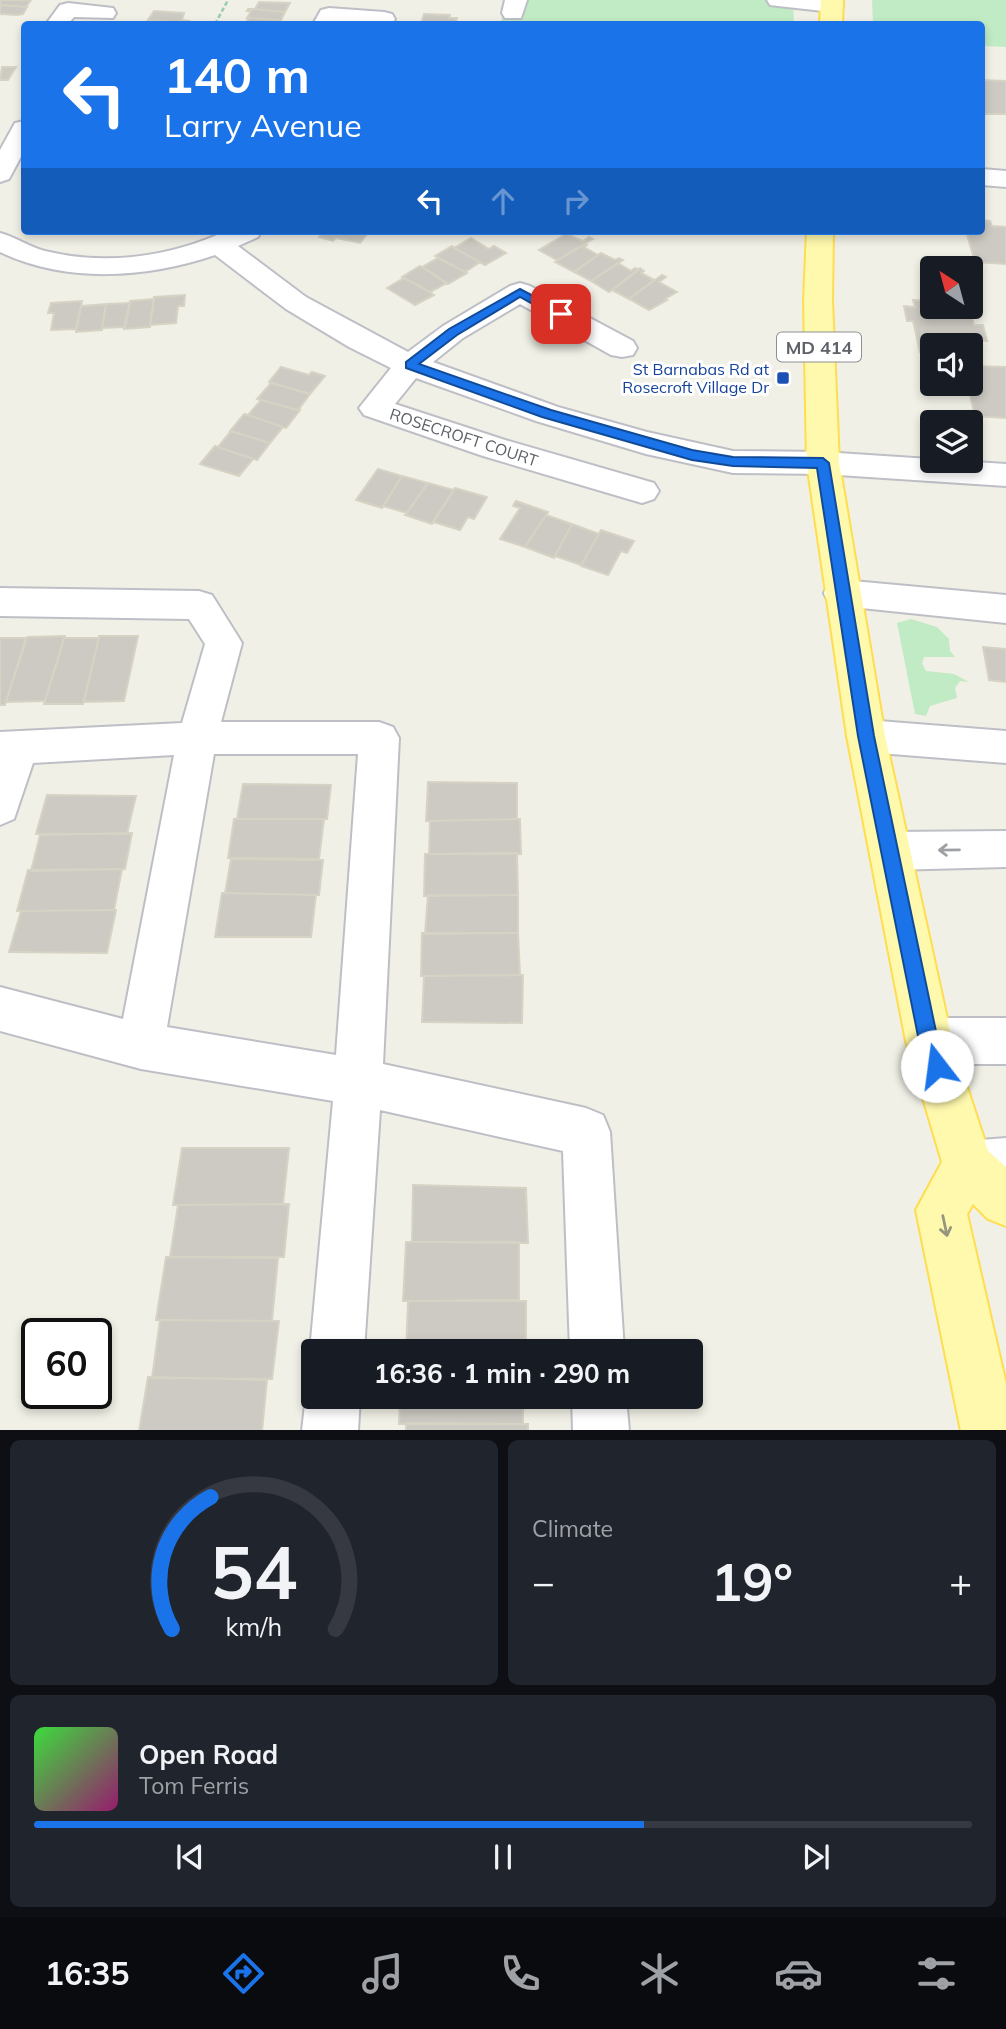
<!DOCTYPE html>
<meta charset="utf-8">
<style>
body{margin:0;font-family:Mulish,sans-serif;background:#20242c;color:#f1f3f6;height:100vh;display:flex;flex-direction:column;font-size:26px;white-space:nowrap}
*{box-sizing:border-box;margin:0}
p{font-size:23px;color:#9ea1a6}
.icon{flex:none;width:38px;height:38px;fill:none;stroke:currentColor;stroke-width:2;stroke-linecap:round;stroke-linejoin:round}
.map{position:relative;height:1430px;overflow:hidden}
.sheet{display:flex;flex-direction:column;gap:10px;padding:10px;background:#0d0f14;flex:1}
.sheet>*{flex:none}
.banner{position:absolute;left:21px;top:21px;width:964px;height:214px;border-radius:7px;box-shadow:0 4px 10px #0003;background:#1a73e8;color:#fff;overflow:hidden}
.needle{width:46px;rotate:324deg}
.tools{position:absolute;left:920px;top:256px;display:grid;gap:14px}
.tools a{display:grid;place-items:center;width:63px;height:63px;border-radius:7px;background:#171b24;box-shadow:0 4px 10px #0003;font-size:35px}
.speed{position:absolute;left:21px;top:1318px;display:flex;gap:14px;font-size:35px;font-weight:700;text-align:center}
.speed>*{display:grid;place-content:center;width:91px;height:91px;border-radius:50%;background:#171b24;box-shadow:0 4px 10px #0003;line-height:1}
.speed .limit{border:4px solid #111;border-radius:10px;background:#fff;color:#111}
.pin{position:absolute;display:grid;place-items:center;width:60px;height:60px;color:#fff;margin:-30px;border-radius:14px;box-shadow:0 4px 10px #0006}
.me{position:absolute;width:77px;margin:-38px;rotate:345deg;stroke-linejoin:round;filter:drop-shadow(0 0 5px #0008)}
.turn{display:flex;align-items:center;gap:24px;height:147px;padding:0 28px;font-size:32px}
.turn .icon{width:91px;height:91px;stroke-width:2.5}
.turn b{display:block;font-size:49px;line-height:60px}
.lanes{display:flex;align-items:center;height:66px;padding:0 28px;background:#0003;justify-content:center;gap:35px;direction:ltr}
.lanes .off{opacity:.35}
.big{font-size:52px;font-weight:700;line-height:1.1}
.sheet .tile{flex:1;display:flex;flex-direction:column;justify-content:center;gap:10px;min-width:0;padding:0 24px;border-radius:10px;background:#20242c}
.sheet .dial{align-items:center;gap:0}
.dial svg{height:182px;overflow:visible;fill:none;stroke:#363941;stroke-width:7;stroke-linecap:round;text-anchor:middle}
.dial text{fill:#f1f3f6;stroke:none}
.song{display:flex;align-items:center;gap:21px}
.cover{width:84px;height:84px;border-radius:10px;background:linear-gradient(135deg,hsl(120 70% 55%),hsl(320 70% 35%))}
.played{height:7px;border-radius:4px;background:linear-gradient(90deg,#1a73e8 65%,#363941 65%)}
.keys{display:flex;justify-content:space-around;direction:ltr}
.heat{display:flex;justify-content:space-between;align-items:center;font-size:38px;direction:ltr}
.sheet .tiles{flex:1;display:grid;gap:10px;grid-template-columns:1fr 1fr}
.tile:last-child{grid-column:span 2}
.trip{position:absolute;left:301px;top:1339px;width:402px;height:70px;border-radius:7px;background:#171b24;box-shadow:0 4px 10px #0003;font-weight:700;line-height:70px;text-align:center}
.tabs{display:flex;height:112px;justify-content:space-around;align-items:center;background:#090b0e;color:#9ea1a6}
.tabs .icon{width:49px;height:49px}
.tabs .active{color:#1a73e8}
.tabs b{font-size:32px;color:#f1f3f6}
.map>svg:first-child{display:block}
.green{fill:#c1ebc4}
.building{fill:#cdcac3;stroke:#d7d3c4;stroke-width:2}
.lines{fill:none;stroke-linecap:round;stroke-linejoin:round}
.minor-casing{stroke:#bebfc6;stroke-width:4}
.major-casing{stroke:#ffdd51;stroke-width:4}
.path{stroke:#98ccac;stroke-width:2.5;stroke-dasharray:4.5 2.5;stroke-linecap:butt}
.minor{fill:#fff;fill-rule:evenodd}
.major{fill:#fff9ad;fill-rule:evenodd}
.oneway{stroke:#9ea0a4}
.oneway2{stroke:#969680}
.route{fill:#1a73e8;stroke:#114b97;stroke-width:2}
.transit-dot{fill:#1a4fb4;stroke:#fff;stroke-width:2.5}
.labels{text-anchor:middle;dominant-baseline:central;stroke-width:6;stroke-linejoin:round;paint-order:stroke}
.far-transit-label{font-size:16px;fill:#164399;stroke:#fff;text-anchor:end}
.far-street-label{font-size:16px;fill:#5d6168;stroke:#fff}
.shield{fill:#fff;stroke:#8e9095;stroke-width:2}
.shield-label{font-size:18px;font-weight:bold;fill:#5d6168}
</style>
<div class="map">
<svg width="1006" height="1431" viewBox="0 0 1006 1431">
<rect width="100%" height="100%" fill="#f1f0e6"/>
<path class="green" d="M504,0H793L794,24H501Z
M872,0H1006V47L982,46V24H873Z
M911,619L937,627L949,639L950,651L955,657H924L922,663L926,671L954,674L969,682L960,681L955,688L957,698L930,706L926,716L915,714L897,623Z"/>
<path class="building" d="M1,0H31L26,7L0,5Z
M259,2L290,3L285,12L255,9Z
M0,5L26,7H27L23,14L17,15L0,14Z
M248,9H255L285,12L281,20L247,18L251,11H247Z
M154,11L184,13L182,20L189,21L187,23L148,20Z
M424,14L450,15L449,18H457L455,24H421Z
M249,18L281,20L279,24H245Z
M2,67H16L8,80H0Z
M982,80L1006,81V114H982Z
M982,220L990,221L992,226L1006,227V264L975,262L966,231H982Z
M325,231H368L375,232L368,233L360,243L336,238L333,241L319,237Z
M566,234L583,241L589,237L593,239L557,260L539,250Z
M471,238L489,249L494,246L506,253L485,265L454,248Z
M585,244L587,245L584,247L598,255L574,272L555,262Z
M452,246L454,248L480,262L465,272L435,256Z
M601,253L615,260L619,258L623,260L591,281L574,272Z
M438,258L465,272L467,273L448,284L422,267Z
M618,263L631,271L635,268L639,270L609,292L591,281Z
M420,266L422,267L447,283L430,292L402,277Z
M640,268L644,271L641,273L654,280L629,299L612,290Z
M662,275L666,277L659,282L677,292L665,299L667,300L649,310L629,299Z
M404,278L430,292L434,295L415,305L387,288Z
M185,295L184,306H178L176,323L150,325L154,297Z
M154,299L150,327L124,329L130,301Z
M913,300L933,301V306L939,308L970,309L974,325H983L987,341L977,340L981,355L971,354V345H933V352H920L913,321H907L904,306L915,307Z
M82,301L76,329L51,330L54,313H48L51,303Z
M130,303L125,327L102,328L106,304Z
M106,304L102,330L76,332L81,306Z
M971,366L1006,367V418L975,416L967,383H971Z
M281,367L309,375L312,372L325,376L310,394L269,382Z
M271,383L310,394L298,410L257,399Z
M261,400L298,410H300L286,428L283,427L248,415Z
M244,414L248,415L283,427L270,443L230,431Z
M231,431L270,443L257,460L218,447Z
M215,446L218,447L253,459L239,476L200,464Z
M378,469L402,476L382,508L356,500Z
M402,476L428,483L407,513L383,506Z
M428,483L454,490L432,524L405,515Z
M455,488L487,497L474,519L468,517L460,530L433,522Z
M516,501L548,512L525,547L500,539L520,508L513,506Z
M546,515L572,524L554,558L525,547Z
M572,524L599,534L581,565L555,556Z
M601,530L634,541L627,553L621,551L608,575L581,566Z
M65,636L45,701L6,702L27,637Z
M99,636H138L124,701L84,702Z
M0,638H26L5,705H0Z
M64,638H99L83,704H44Z
M983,647L1006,649V682L989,680Z
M428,782L517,783V819L426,821Z
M243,784L331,785L327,819H237Z
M47,795L136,796L127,834H36Z
M234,819H324L319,859L228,858Z
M520,819L521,854H429L430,821Z
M132,833L125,869L31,871L40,835Z
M517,853L518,895L424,896L425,854Z
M231,859L323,860L319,895L225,893Z
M122,869L114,910L17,911L28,870Z
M222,893L316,895L311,937H215Z
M428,895H518V933L425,934Z
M116,910L107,953L9,952L21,911Z
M422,933H518L520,975L421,976Z
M523,975L522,1023L422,1022L424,976Z
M182,1148H289L283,1204L173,1205Z
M413,1185L526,1188L528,1243L412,1242Z
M289,1204L284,1257H170L178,1205Z
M406,1242H519V1300L403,1301Z
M166,1257L278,1258L272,1321L156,1320Z
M408,1301H526V1351H406Z
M160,1320L279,1321L272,1379L152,1378Z
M148,1377L267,1380L262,1431H139Z
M400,1396H523V1424H399Z
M406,1423L523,1424H528V1431H406Z"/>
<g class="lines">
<g class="minor-casing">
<path id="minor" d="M505,0H527L521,18H505L502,13Z
M767,0H834L843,6L840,11L832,12L778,6L770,5Z
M68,3L113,8L116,13L113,18L74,17L68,24H46L60,5Z
M329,8L384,12L392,14L395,19L392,24L336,22L335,24H313L321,10Z
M24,121V151L9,179L0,182V150L15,123Z
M982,169L1006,171V187L982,185Z
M226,231H261L258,237L238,246L306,297L408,352L443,326L510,286L520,283L530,286L633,341L637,348L633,355L622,357L611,355L520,304L463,338L433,362L558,407L647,432L733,451L823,452L1006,464V486L823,474L733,473L646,454L536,421L416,378L395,404L505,440L654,483L659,491L654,499L642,503L483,456L364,415L359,408L391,368L349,347L286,309L215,255C147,278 67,284 0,252V233C16,237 29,247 45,251C106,266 170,257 226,231Z
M842,580L1006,595V623L842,606L829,603L824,593L829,583Z
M0,588L199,591L212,595L242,643L221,722H379L393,727L399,738L383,1064L586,1108L603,1115L610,1132L624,1351H570L563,1151L380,1110L364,1351H313V1358L310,1351L333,1101L141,1069L0,1031V987L123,1019L174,755L33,763L14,819L0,825V732L182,723L205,644L189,619L0,616ZM214,754H358L336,1055L167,1027Z
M866,720L1006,731V763L866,752L852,747L847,736L852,725Z
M1006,831V867L891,870L876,864L870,851L876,838L891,832Z
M929,1018H1006V1064H929L913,1057L906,1041L913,1025Z
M1006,1138V1188L968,1191L951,1183L943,1166L951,1149L968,1141Z
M313,1378V1396H360L358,1431H302L306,1396Z
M572,1396H626L629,1431H573Z"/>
</g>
<g class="major-casing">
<path id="major" d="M821,0H843L842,24H820Z
M807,231H833L832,300L839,463L885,736L952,1041L988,1151L1006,1167V1226L988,1219L973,1204L967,1214L1006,1384V1431H961L916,1210L942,1162L906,1041L847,736L807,463L804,300Z"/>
</g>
<path class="path" d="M215,24L228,0"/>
<use href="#minor" class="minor"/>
<use href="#major" class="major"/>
</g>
<defs><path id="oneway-shaft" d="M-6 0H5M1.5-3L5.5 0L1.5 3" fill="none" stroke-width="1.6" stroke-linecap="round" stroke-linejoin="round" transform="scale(1.75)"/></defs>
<use class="oneway" href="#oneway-shaft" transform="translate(949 850) rotate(179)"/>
<use class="oneway2" href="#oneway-shaft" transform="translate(945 1226) rotate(78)"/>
<path class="route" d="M520,289L567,314L556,317L520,297L457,335L419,364L551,410L692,450L733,457L823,458L829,463L874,736L938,1041L946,1066L943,1072L937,1075L930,1072L919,1041L858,736L817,468L733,466L692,460L542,417L406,368V362L449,329Z"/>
<rect class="transit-dot" x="776" y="371" width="14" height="14" rx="3.5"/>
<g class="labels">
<g class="far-transit-label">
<text x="769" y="369">St Barnabas Rd at<tspan x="769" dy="18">Rosecroft Village Dr</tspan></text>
</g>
<g class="far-street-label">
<text transform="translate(464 437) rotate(18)">ROSECROFT COURT</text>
</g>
<rect class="shield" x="777" y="332.5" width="84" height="29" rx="5"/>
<g class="shield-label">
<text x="819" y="347">MD 414</text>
</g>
</g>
</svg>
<div class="tools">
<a><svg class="needle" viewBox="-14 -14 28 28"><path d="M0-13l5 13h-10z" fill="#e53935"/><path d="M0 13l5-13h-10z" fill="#9ea1a6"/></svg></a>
<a><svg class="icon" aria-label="sound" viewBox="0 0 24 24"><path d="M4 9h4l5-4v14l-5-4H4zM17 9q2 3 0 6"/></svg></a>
<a><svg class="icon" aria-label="layers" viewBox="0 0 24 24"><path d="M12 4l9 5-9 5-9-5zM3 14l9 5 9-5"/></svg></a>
</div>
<div class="speed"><div class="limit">60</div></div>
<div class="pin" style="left:561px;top:314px;background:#d93025"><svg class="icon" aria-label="arrive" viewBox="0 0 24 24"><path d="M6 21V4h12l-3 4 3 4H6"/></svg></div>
<svg class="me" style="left:937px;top:1066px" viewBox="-20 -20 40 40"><circle r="19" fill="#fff"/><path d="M0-13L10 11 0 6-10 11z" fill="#1a73e8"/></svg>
<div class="trip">16:36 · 1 min · 290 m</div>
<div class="banner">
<div class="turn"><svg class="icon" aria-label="left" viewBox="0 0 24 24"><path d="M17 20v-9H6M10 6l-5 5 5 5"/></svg><div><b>140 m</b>Larry Avenue</div></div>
<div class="lanes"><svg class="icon" aria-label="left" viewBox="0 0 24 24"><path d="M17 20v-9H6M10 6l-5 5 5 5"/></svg><svg class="icon off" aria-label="ahead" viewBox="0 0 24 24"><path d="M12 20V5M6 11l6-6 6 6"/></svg><svg class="icon off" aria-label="right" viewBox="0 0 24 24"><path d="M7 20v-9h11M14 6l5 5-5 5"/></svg></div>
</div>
</div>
<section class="sheet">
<div class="tiles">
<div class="tile dial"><svg viewBox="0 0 100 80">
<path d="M14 69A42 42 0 1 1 86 69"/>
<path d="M14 69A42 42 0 0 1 31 11" stroke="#1a73e8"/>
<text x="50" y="56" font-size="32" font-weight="700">54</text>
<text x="50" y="72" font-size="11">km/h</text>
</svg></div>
<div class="tile"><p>Climate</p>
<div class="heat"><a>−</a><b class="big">19°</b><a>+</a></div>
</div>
<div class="tile">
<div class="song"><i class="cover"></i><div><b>Open Road</b><p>Tom Ferris</p></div></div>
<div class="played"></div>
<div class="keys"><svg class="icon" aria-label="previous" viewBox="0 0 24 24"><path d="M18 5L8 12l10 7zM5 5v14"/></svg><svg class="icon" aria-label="pause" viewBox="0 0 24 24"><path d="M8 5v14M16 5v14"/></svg><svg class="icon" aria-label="next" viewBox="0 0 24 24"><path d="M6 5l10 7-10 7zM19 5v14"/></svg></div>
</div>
</div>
</section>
<nav class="tabs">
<b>16:35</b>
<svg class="icon active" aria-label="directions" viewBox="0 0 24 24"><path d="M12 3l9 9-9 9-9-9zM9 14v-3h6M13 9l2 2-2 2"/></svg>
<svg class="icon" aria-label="music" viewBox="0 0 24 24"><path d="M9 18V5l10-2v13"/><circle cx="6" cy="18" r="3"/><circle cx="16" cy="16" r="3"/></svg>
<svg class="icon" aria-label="phone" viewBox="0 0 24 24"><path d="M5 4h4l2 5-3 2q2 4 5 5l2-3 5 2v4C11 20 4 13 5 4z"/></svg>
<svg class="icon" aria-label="climate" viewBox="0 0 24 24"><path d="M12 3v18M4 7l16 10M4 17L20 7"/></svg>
<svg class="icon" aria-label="car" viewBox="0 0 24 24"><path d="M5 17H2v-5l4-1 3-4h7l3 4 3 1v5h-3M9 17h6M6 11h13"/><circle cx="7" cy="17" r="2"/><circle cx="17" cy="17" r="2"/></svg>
<svg class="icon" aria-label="filters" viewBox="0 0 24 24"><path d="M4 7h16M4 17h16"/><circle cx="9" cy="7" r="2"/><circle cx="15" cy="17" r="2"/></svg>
</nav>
